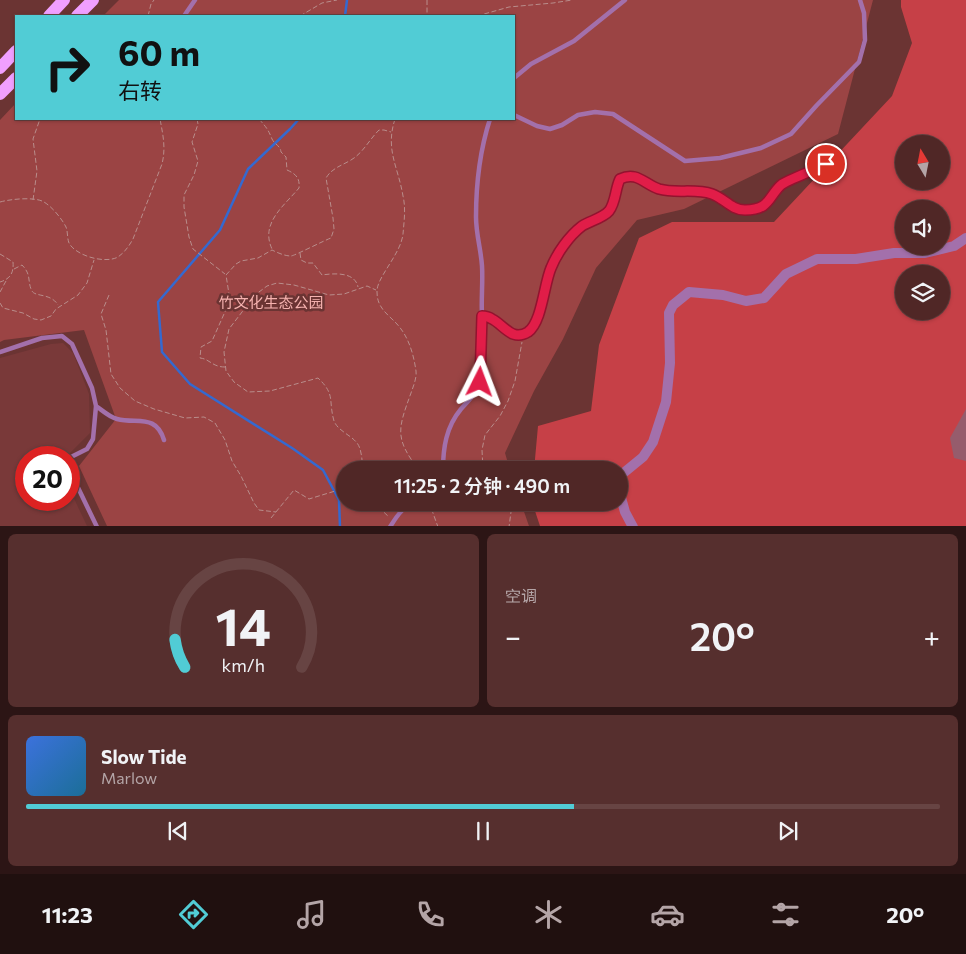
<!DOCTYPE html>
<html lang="zh">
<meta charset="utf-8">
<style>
body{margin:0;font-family:Commissioner,"Noto Sans SC",sans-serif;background:#562f2e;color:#f1f3f6;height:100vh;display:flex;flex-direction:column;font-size:19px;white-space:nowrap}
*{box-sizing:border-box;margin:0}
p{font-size:16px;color:#b4a5a7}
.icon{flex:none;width:28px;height:28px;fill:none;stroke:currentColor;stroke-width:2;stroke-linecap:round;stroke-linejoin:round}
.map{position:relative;height:526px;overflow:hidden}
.side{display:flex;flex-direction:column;gap:8px;padding:8px;background:#2c1515;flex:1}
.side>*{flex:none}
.banner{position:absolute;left:15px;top:15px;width:500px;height:105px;border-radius:0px;box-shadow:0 1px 4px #0004,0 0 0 1px #674443;background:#51ccd5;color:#111;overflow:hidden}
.needle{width:32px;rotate:350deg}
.controls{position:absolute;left:895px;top:135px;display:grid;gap:10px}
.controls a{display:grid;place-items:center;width:55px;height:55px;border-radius:50%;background:#502726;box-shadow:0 1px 4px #0004,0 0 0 1px #674443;font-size:25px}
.speed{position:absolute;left:15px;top:446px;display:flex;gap:10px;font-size:25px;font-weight:700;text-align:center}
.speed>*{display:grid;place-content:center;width:65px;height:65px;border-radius:50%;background:#502726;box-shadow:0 1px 4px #0004,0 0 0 1px #674443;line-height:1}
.speed .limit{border:8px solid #d22;background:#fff;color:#111}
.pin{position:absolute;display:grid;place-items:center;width:42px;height:42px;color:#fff;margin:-21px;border:2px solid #fff;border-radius:50%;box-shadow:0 1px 5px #0007}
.me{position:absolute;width:55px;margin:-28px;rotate:3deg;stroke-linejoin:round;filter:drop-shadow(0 0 4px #0008)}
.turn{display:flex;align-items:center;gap:18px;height:105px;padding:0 20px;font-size:22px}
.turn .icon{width:65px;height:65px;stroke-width:2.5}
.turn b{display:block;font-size:35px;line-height:42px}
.big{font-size:38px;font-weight:600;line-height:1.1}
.side .tile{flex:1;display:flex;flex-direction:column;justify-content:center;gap:8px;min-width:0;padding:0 18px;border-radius:8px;background:#562f2e}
.side .dial{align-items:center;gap:0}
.dial svg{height:130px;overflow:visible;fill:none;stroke:#674443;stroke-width:7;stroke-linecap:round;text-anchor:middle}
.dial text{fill:#f1f3f6;stroke:none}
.song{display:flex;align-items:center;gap:15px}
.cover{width:60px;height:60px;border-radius:8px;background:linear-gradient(135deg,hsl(220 70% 55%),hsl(200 70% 35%))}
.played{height:5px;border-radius:2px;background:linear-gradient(90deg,#51ccd5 60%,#674443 60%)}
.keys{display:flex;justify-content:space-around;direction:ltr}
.heat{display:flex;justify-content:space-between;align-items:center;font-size:28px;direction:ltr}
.side .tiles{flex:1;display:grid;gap:8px;grid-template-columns:1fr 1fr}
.tile:last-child{grid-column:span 2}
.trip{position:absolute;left:336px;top:461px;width:292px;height:50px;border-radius:25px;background:#502726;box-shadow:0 1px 4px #0004,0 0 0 1px #674443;font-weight:600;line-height:50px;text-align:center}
.dock{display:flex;height:80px;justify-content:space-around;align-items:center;background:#20100f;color:#b4a5a7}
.dock .icon{width:35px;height:35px}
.dock .active{color:#51ccd5}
.dock b{font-size:22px;color:#f1f3f6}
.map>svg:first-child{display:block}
.built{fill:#793939}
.green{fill:#9b4444}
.forest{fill:#c64047;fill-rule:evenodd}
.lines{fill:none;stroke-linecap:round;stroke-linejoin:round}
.stream{stroke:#3469d0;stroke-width:2.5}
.building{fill:#965c6c}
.path{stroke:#b98d8b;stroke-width:1;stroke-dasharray:5 2.5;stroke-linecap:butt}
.service{stroke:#a370ab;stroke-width:4.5}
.tertiary{stroke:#a370ab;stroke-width:10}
.primary{stroke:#f19fff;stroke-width:12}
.route-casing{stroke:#92132f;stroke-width:12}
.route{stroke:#e11d48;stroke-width:9}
.labels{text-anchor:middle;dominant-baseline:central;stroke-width:5;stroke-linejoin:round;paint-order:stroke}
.park-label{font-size:15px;fill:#f6b2af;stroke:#6b3433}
</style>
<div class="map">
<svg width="966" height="527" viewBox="0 0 966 527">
<rect width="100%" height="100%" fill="#6b3433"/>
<path class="built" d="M63,343L73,353L89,394L90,433L66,457L26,458V500H69V488L87,526H0V358L51,344Z"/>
<path class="green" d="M119,0H873L838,134L684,209L637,220L596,268L563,339L534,391L505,453L510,470H345V502L521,503L529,526H107L79,466L116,419L84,330L4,340L0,342V120L16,103V119H514V16H103Z"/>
<path class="forest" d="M901,0H966V526H540L532,502H620V470H534L538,426L591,411L599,345L639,238L672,222H774L892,96L912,43L901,7ZM904,144H941V181H904ZM904,209H941V246H904ZM904,274H941V311H904Z"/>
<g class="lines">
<path class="stream" d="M345,16L347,0
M299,119L290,129L248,169L220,230L158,302L162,352L190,384L292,448L323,470L339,500L340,527"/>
</g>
<path class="building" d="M966,409V461L954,458L950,438Z"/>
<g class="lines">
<path class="path" d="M427,0V16
M148,16L151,4L154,0
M300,16L322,3L337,0
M477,16L509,7L553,3L572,0
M197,119L198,124L192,142L198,161L194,175L184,195V207L189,237L193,249L225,274
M259,119C266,127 268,129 272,139C275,145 280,145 281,152L286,157L287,170C296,174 300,178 299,188C284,206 260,223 272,249
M395,119C385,150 398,166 403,196C406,208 404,222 403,234C401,254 376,278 377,292C377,311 392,316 401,329C410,341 414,357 416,371C417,378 413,387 411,393C398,429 394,438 419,470
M33,200L37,171L33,139L40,119
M0,202C11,199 32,197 42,201C51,205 62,219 66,227C68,232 67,238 69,243C76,256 105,264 118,257C125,252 129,246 133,239L162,164C166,148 163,135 160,119
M300,253L301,260L307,263H313L322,275C335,273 355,272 358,287
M0,254L13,262C14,273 10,279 0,282
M14,269L22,265C32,275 27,282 32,291C35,297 51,293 58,305
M0,292L6,281
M109,295L101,314L106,330L111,374L120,388L135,401L154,409L185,418L204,417L215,423L225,440L232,461L241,476L254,503L259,510L276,512
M0,303L3,308L23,313L34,319L41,320L51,316L56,309L78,295L87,283L94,260
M225,367C212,367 210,359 200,358L201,347L212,341L228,305L229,294L226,275L236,264L241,261L258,258L272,250C278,253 285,256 291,256C294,256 325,240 331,238L334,229L333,218L326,178C332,168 341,166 351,160C363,153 369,140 379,130H384L391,132
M363,470C362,462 362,449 357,443C351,435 338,431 334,421C328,400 336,395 318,378L270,391L248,392L234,382L226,371L224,352L229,329L255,295L267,286L277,283L294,285L329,295L344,294L367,286L376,290
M483,470L482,450L485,435L500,416L508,401L515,381L522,342
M373,502L389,517
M429,502L438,527
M508,502L511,512L509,527
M271,518L294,490L309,499L345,488"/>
<path class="service" d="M184,16L195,0
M514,78L531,64L574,41L625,0
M514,115L537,126L550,129L562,125L578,115L595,112L613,114L685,161L720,158L761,148L791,134L817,105L859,62L865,40L864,13L860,0
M482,316C485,316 489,317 492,319C504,325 512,342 528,332C542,323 544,284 551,268C557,253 569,236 583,226C590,221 603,218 609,211C616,202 615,189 620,179C637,171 644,184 659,189C676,194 695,188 712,194C724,199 731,211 746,211C771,210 768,196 782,185C787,181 796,178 803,176C816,170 828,163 841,157
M0,352L42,338L62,336L72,344L92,388L96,406L93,439L87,449L69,458
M96,406C102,410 109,417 117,419C138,424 156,414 164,440
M69,469L97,527
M443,470C443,448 446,427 461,409C468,401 478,392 480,381C484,361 482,337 482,316C481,299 483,283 482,266C481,250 476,234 476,217C476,184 480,150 490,119
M390,527C398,514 404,505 419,502"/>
<path class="tertiary" d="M620,480L621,475L643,457L653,442L666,402L670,363L669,313L673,305L689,292L723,295L746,301L764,298L786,274L817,259H856L894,253H925L954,246L966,238
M620,494L625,512L633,527"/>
<path class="primary" d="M49,16L64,0
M77,16L93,0
M0,68L16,51
M0,94L16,78"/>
</g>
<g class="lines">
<g class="route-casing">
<path id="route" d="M480,382L482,316C485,316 489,317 492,319C504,325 512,342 528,332C542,322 544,284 551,268C557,253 569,236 582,226C590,221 603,218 609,211C616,202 615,189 620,179C637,171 644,184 659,189C676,194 695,188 712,194C724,198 731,210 745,210C770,210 768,197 781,185C789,179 816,170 826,164"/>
</g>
<use href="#route" class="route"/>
</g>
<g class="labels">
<g class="park-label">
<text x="271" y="302">竹文化生态公园</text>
</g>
</g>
</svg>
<div class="controls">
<a><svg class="needle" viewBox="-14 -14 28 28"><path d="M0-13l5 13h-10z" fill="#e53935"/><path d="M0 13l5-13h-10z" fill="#b4a5a7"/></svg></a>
<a><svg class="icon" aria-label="sound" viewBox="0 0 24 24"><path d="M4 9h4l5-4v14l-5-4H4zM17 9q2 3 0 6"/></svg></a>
<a><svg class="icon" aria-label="layers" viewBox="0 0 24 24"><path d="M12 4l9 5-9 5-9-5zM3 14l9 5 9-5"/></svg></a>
</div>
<div class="speed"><div class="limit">20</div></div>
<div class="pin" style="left:826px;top:164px;background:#d93025"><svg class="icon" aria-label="arrive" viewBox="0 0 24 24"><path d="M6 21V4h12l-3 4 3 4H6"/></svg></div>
<svg class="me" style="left:480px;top:382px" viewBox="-20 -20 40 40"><path d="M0-17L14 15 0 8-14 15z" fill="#e11d48" stroke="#fff" stroke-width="4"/></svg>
<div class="trip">11:25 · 2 分钟 · 490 m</div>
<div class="banner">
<div class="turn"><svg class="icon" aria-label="right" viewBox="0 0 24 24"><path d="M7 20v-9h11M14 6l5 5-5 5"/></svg><div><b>60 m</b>右转</div></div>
</div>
</div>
<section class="side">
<div class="tiles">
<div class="tile dial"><svg viewBox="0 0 100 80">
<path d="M14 69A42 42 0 1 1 86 69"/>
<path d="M14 69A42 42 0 0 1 8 52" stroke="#51ccd5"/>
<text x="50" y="56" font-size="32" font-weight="700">14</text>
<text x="50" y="72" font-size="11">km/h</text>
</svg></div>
<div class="tile"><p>空调</p>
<div class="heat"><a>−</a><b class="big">20°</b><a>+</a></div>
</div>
<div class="tile">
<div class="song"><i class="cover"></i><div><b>Slow Tide</b><p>Marlow</p></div></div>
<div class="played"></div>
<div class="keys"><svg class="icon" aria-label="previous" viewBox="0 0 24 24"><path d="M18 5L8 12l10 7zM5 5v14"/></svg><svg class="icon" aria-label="pause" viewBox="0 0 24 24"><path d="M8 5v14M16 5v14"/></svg><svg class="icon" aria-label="next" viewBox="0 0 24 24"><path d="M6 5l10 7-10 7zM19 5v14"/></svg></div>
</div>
</div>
</section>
<nav class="dock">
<b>11:23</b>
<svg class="icon active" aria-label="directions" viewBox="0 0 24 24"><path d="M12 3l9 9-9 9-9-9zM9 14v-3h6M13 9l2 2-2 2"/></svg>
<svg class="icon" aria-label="music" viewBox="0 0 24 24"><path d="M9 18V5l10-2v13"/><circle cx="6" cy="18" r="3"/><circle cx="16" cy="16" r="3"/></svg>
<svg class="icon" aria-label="phone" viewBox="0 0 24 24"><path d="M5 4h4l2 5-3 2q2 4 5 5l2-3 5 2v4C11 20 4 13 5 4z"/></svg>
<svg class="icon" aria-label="climate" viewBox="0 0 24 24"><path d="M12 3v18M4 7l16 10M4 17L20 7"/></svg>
<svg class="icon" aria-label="car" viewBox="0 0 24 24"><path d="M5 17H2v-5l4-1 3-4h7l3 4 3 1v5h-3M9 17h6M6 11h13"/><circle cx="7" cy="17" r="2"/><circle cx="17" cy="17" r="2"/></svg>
<svg class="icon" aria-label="filters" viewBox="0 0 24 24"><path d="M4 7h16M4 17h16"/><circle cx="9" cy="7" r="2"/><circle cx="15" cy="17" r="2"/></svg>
<b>20°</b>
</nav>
